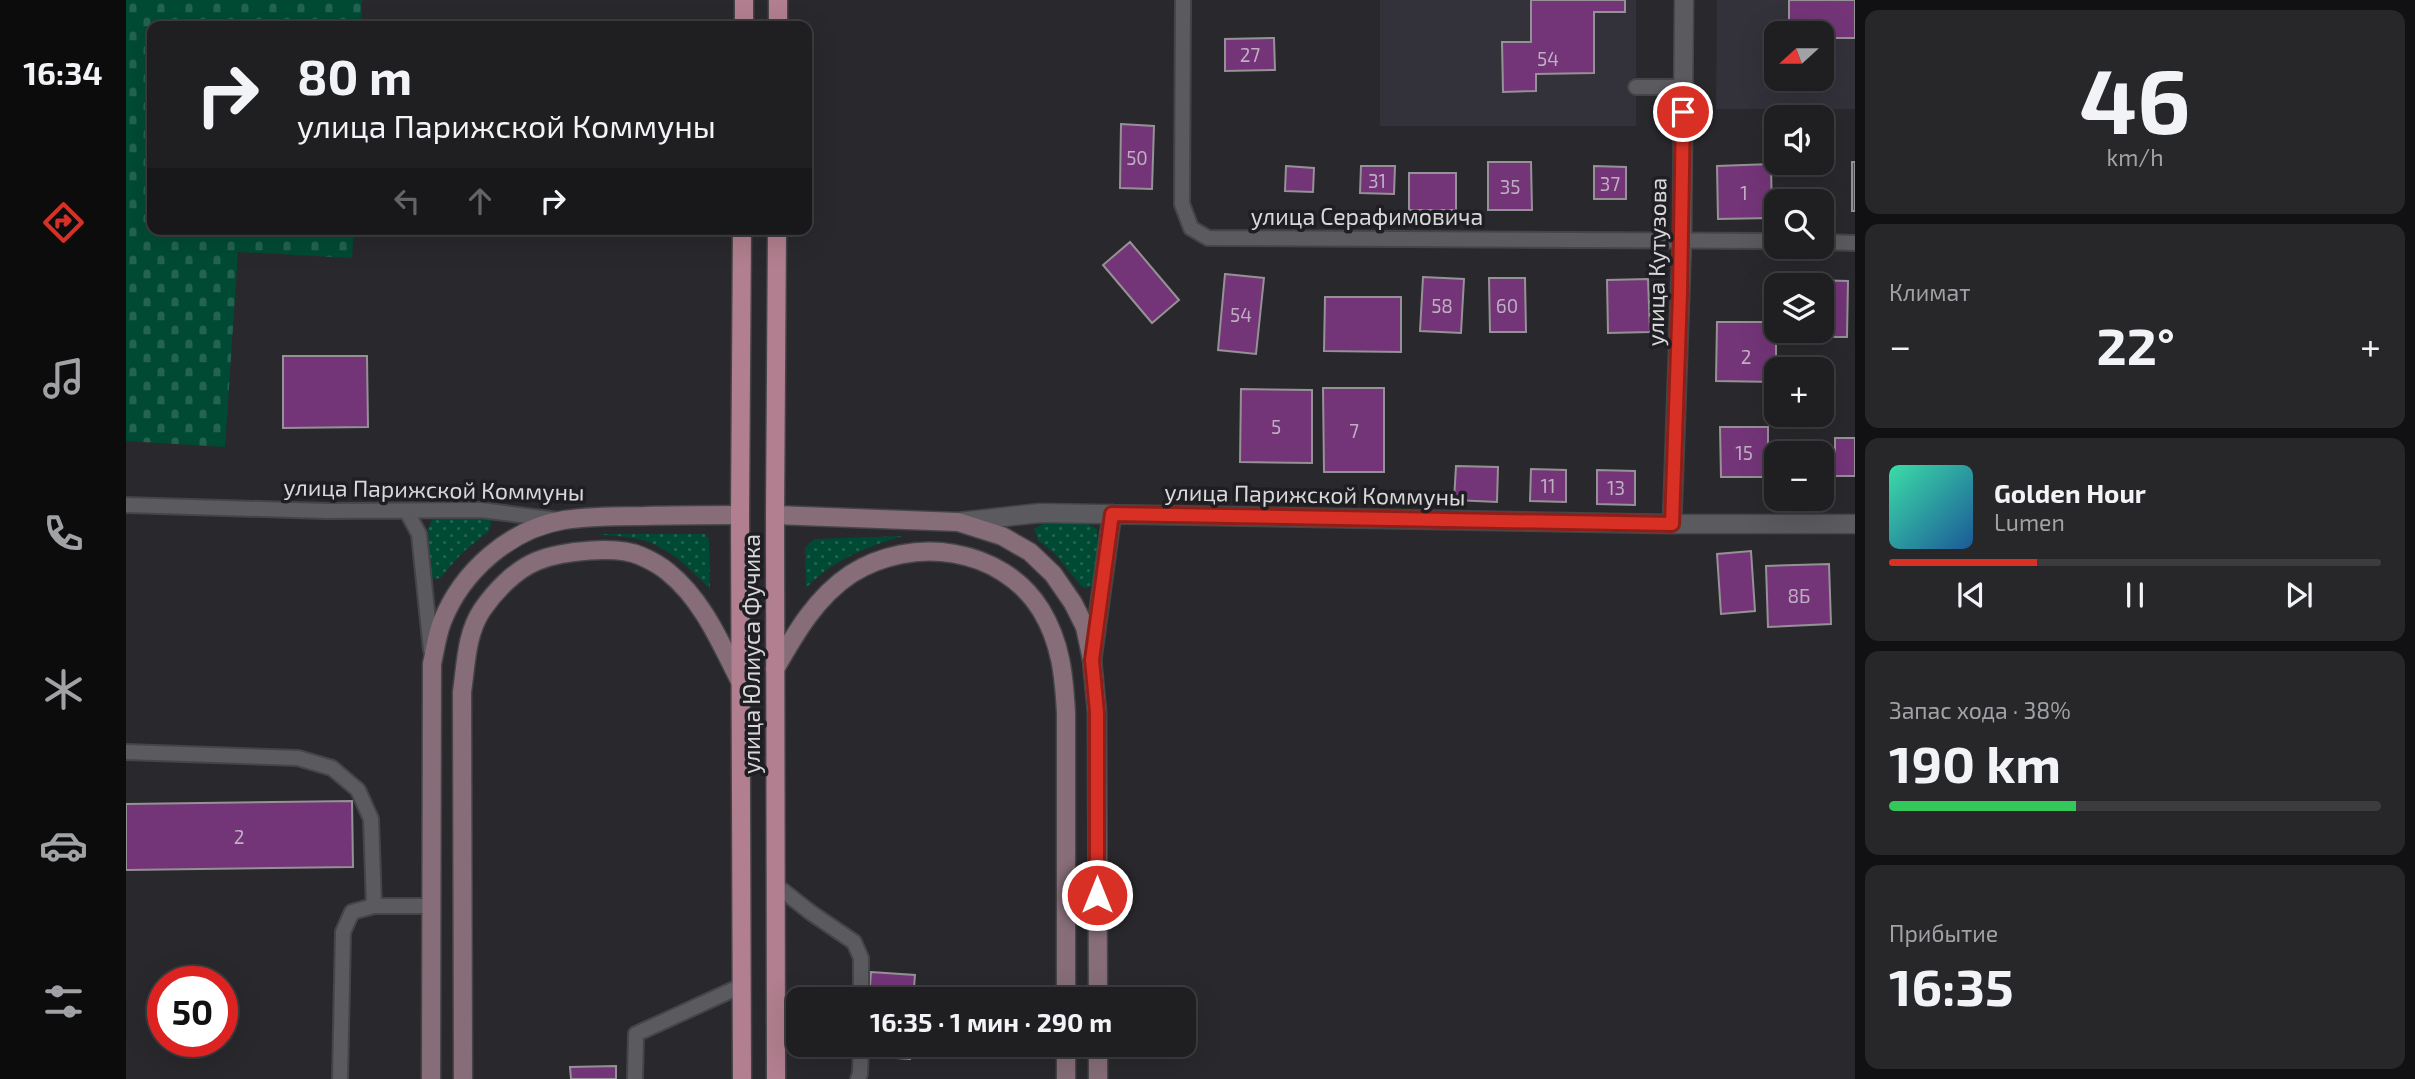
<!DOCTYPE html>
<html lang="ru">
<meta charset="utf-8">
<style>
body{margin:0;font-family:"Exo 2",sans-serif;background:#27272a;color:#f1f3f6;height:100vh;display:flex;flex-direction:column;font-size:26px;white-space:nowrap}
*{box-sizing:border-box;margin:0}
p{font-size:23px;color:#a1a2a5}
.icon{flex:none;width:38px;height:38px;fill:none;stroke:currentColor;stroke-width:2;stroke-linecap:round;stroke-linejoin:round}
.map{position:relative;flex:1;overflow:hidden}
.side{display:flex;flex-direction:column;gap:10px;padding:10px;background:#111012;width:560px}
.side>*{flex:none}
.guide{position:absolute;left:21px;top:21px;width:665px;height:214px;border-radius:14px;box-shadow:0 7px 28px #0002,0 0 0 2px #3c3c3f;background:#1f1e21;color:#f1f3f6;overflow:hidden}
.needle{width:46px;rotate:249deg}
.fabs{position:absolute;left:1638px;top:21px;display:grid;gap:14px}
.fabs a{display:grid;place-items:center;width:70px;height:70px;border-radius:14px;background:#1f1e21;box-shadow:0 7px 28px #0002,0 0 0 2px #3c3c3f;font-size:35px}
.speed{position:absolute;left:21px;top:966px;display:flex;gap:14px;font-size:35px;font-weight:700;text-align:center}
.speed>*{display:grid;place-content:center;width:91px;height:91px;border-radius:50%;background:#1f1e21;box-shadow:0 7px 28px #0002,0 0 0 2px #3c3c3f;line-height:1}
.speed .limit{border:10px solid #d22;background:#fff;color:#111}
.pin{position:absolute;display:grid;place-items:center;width:60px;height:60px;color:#fff;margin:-30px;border:4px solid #fff;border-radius:50%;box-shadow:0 2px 7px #0007}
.me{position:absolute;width:77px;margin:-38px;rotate:0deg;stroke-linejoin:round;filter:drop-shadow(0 0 5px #0008)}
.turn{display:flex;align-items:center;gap:24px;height:147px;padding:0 35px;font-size:32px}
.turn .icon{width:91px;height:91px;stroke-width:2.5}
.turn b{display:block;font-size:49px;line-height:60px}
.lanes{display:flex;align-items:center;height:66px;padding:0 35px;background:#0003;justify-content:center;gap:35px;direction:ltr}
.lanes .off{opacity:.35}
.big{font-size:52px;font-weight:700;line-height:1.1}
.side .tile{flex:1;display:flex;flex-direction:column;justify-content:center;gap:10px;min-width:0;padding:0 24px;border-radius:14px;background:#27272a}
.side .dial{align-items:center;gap:0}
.dial b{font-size:91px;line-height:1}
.song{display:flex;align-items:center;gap:21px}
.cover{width:84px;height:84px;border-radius:10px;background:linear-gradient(135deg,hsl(160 70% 55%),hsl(210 70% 35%))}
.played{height:7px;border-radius:4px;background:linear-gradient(90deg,#d93025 30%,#3c3c3f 30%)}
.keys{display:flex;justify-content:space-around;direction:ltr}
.heat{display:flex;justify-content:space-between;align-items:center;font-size:38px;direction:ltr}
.charge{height:10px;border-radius:5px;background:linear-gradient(90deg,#34c759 38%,#3c3c3f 0)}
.trip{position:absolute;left:660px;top:987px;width:410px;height:70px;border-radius:14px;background:#1f1e21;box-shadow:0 7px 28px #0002,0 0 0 2px #3c3c3f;font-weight:700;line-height:70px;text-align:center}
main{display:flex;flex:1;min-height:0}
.dock{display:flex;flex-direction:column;width:126px;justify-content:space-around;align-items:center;background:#0c0c0d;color:#a1a2a5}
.dock .icon{width:49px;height:49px}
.dock .current{color:#d93025}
.dock b{font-size:32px;color:#f1f3f6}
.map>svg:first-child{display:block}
.built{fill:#33313a;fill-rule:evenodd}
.grass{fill:url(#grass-dots)}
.cemetery{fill:url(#cemetery-stones)}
.building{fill:#733578;stroke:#959295;stroke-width:2}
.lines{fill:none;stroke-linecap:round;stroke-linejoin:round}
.service-casing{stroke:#454547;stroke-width:18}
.minor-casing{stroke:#454547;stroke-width:21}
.secondary-casing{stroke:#454547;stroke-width:21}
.primary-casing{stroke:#454547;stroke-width:21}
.service{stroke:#5b5a5e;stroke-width:14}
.minor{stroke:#5b5a5e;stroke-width:18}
.secondary{stroke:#866d77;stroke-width:18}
.primary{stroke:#b17f8f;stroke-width:18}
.route-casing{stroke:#8d1f18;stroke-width:18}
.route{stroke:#d93025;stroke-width:12}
.labels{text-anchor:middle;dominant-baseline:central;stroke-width:7;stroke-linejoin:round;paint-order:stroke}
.number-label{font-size:19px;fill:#bfafc2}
.street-label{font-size:23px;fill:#d8d8da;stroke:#1f1e22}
</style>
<main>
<nav class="dock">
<b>16:34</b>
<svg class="icon current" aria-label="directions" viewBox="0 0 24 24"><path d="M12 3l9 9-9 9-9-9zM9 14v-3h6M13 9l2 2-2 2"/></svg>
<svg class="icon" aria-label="music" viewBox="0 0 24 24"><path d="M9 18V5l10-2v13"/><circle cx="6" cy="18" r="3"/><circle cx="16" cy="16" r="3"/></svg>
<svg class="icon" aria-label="phone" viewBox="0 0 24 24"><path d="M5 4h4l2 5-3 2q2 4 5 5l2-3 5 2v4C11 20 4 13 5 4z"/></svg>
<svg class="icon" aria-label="climate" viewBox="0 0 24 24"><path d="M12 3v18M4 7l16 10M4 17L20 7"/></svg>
<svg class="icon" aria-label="car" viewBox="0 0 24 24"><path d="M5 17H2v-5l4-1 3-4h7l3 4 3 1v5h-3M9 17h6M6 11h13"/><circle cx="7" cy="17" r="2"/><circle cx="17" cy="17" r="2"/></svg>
<svg class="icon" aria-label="filters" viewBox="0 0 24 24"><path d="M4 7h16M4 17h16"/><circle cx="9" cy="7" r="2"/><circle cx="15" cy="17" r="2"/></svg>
</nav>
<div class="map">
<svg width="1729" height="1079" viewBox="0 0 1729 1079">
<defs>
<pattern id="grass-dots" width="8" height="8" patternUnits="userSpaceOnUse" patternTransform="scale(1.75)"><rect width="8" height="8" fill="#004a33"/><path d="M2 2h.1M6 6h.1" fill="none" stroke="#246350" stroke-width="1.8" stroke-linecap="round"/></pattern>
<pattern id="cemetery-stones" width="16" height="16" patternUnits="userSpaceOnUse" patternTransform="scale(1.75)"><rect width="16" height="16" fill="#004a33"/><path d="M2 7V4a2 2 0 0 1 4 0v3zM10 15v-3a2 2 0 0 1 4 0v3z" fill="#246350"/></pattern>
</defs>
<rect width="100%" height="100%" fill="#29282c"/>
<path class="built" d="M1254,0H1510V126H1254Z
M1591,0H1729V109H1590ZM1650,33H1696V79H1650Z"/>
<path class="grass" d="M315,517H356L364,519L365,524L363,531L336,553L314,578L308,579L305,575L302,529L306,520Z
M918,523L962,524L971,529V580L969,585L959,588L955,586L929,554L912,540L908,529Z
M471,534H579L583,540L584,589C565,570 543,547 516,540C502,536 485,536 471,534Z
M777,536C740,547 707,560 680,588L679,548L688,539Z"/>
<path class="cemetery" d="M0,0H236L235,26H26V229H228L226,258L112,252L99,447L0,441Z"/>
<path class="building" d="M1405,0H1499V12H1468V73L1410,74V91L1377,92L1376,42H1405Z
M1663,0H1729V38H1696V33H1663Z
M1148,38L1149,70L1099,71V39Z
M995,124L1028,126L1026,189L994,188Z
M1362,162H1405L1406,210H1362Z
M1726,162H1729V211H1726Z
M1645,164L1646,218L1592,219L1591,166Z
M1160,166L1188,168L1187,192L1159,191Z
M1235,166H1269L1268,194L1234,193Z
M1468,166L1500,167V199H1468Z
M1283,173H1330V210H1283Z
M1004,242L1053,300L1026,323L977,265Z
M1099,274L1138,278L1130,354L1092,350Z
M1297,277L1338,279L1335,333L1294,331Z
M1363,278H1399L1400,332H1364Z
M1522,279L1524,332L1482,333L1481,280Z
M1685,280L1722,281L1721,337H1685V331H1696V285H1685Z
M1199,297H1275V352L1198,351Z
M1591,322H1650V382L1590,381Z
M157,356H241L242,427L157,428Z
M1197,388H1258V472H1198Z
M1115,389L1186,390V463L1114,462Z
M1594,427H1642V477H1595Z
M1709,438H1729V476H1709Z
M1330,466L1372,467L1371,502L1328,500Z
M1405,469L1440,470V502L1404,501Z
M1471,470L1509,471V505L1471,504Z
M1625,551L1629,611L1595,614L1591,554Z
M1703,564L1705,624L1642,627L1640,566Z
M226,801L227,867L0,870V804Z
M745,972L789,975L787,999H743Z
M740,1045H785L784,1059L740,1056Z
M490,1066V1079H445L444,1067Z"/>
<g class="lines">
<g class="service-casing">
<path id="service" d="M1057,0L1056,204L1065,228L1082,238L1650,241
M1510,87H1557
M1696,242L1729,243
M0,505L199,511L355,510L432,520
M281,512L293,534L305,650
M0,752L172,758L206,768L232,790L245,819L248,906
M651,886L684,912L728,942L735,958V999
M214,1079L217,932L226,912L248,906H305
M509,1079L510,1034L615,986
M732,1079L734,1074L735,1045"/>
</g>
<g class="minor-casing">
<path id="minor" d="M832,522L914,513L1546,524H1729
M1546,524L1556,240L1558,0
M966,660L986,514"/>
</g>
<g class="secondary-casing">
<path id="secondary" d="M649,515L832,522L876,536L904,552L927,574L947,603L959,627L966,660L971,712L972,999
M649,669C669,634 690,597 725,574C786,535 876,547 915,610C935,643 938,676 940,713V999
M972,1045V1079
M305,1079L306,664C309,650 311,635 316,622C336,571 384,529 438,520C464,516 491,516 518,516C550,515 582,515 614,515
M337,1079L336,692C340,665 340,634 356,610C369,591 389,570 411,561C435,551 491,545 515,556C524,560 535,566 542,572C577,600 595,644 615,683
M940,1079V1045"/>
</g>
<g class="primary-casing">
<path id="primary" d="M618,26V0
M652,26V0
M616,1079L614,515L616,229
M650,1079L649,515L651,229"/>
</g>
<use href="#service" class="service"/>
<use href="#minor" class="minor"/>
<use href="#secondary" class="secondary"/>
<use href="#primary" class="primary"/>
</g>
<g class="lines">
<g class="route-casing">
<path id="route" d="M971,895V712L966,660L986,514L1546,524L1554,294L1557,112"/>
</g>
<use href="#route" class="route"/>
</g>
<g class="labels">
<g class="number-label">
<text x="1124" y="54">27</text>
<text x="1422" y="58">54</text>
<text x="1011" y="157">50</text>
<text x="1251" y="180">31</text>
<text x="1484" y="183">37</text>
<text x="1384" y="186">35</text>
<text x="1618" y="192">1</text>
<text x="1316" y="305">58</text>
<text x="1381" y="305">60</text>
<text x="1115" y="314">54</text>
<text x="1620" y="356">2</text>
<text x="1150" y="426">5</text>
<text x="1228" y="430">7</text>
<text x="1618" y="452">15</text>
<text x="1422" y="485">11</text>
<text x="1490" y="487">13</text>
<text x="1673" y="595">8Б</text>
<text x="113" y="836">2</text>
</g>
<g class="street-label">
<text x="1241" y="216">улица Серафимовича</text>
<text transform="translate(1530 262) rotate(-89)">улица Кутузова</text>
<text transform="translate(308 489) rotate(1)">улица Парижской Коммуны</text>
<text transform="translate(1189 494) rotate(1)">улица Парижской Коммуны</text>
<text transform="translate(625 654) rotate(-90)">улица Юлиуса Фучика</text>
</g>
</g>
</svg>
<div class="fabs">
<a><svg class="needle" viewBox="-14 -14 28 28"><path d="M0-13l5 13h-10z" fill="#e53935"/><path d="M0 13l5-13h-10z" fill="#a1a2a5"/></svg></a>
<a><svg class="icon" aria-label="sound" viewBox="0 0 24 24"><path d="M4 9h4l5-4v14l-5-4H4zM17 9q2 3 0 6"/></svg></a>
<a><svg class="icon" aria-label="search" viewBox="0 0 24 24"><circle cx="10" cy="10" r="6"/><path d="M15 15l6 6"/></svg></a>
<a><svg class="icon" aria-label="layers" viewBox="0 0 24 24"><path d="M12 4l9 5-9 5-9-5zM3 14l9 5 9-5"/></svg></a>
<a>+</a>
<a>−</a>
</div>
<div class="speed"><div class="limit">50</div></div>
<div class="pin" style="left:1557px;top:112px;background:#d93025"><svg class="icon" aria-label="arrive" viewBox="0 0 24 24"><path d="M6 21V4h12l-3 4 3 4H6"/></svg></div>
<svg class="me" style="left:971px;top:895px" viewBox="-20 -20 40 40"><circle r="17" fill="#d93025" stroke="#fff" stroke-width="3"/><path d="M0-11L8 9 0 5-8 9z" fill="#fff"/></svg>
<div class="trip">16:35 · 1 мин · 290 m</div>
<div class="guide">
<div class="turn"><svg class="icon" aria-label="right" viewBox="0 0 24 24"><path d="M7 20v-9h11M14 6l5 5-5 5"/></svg><div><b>80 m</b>улица Парижской Коммуны</div></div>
<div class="lanes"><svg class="icon off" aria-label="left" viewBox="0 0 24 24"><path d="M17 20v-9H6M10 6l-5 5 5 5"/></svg><svg class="icon off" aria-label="ahead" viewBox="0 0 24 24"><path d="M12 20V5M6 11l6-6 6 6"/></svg><svg class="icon" aria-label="right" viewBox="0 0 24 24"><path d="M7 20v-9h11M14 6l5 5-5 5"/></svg></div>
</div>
</div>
<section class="side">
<div class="tile dial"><b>46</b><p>km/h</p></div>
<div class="tile"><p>Климат</p>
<div class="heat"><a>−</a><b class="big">22°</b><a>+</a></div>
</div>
<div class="tile">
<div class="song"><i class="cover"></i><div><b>Golden Hour</b><p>Lumen</p></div></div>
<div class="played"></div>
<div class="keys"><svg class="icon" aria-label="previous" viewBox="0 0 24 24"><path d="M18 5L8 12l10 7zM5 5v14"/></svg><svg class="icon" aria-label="pause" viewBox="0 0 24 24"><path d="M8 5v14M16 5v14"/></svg><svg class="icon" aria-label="next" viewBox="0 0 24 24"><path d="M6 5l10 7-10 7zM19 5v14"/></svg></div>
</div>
<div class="tile"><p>Запас хода · 38%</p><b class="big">190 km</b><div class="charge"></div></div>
<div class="tile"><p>Прибытие</p><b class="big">16:35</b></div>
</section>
</main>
